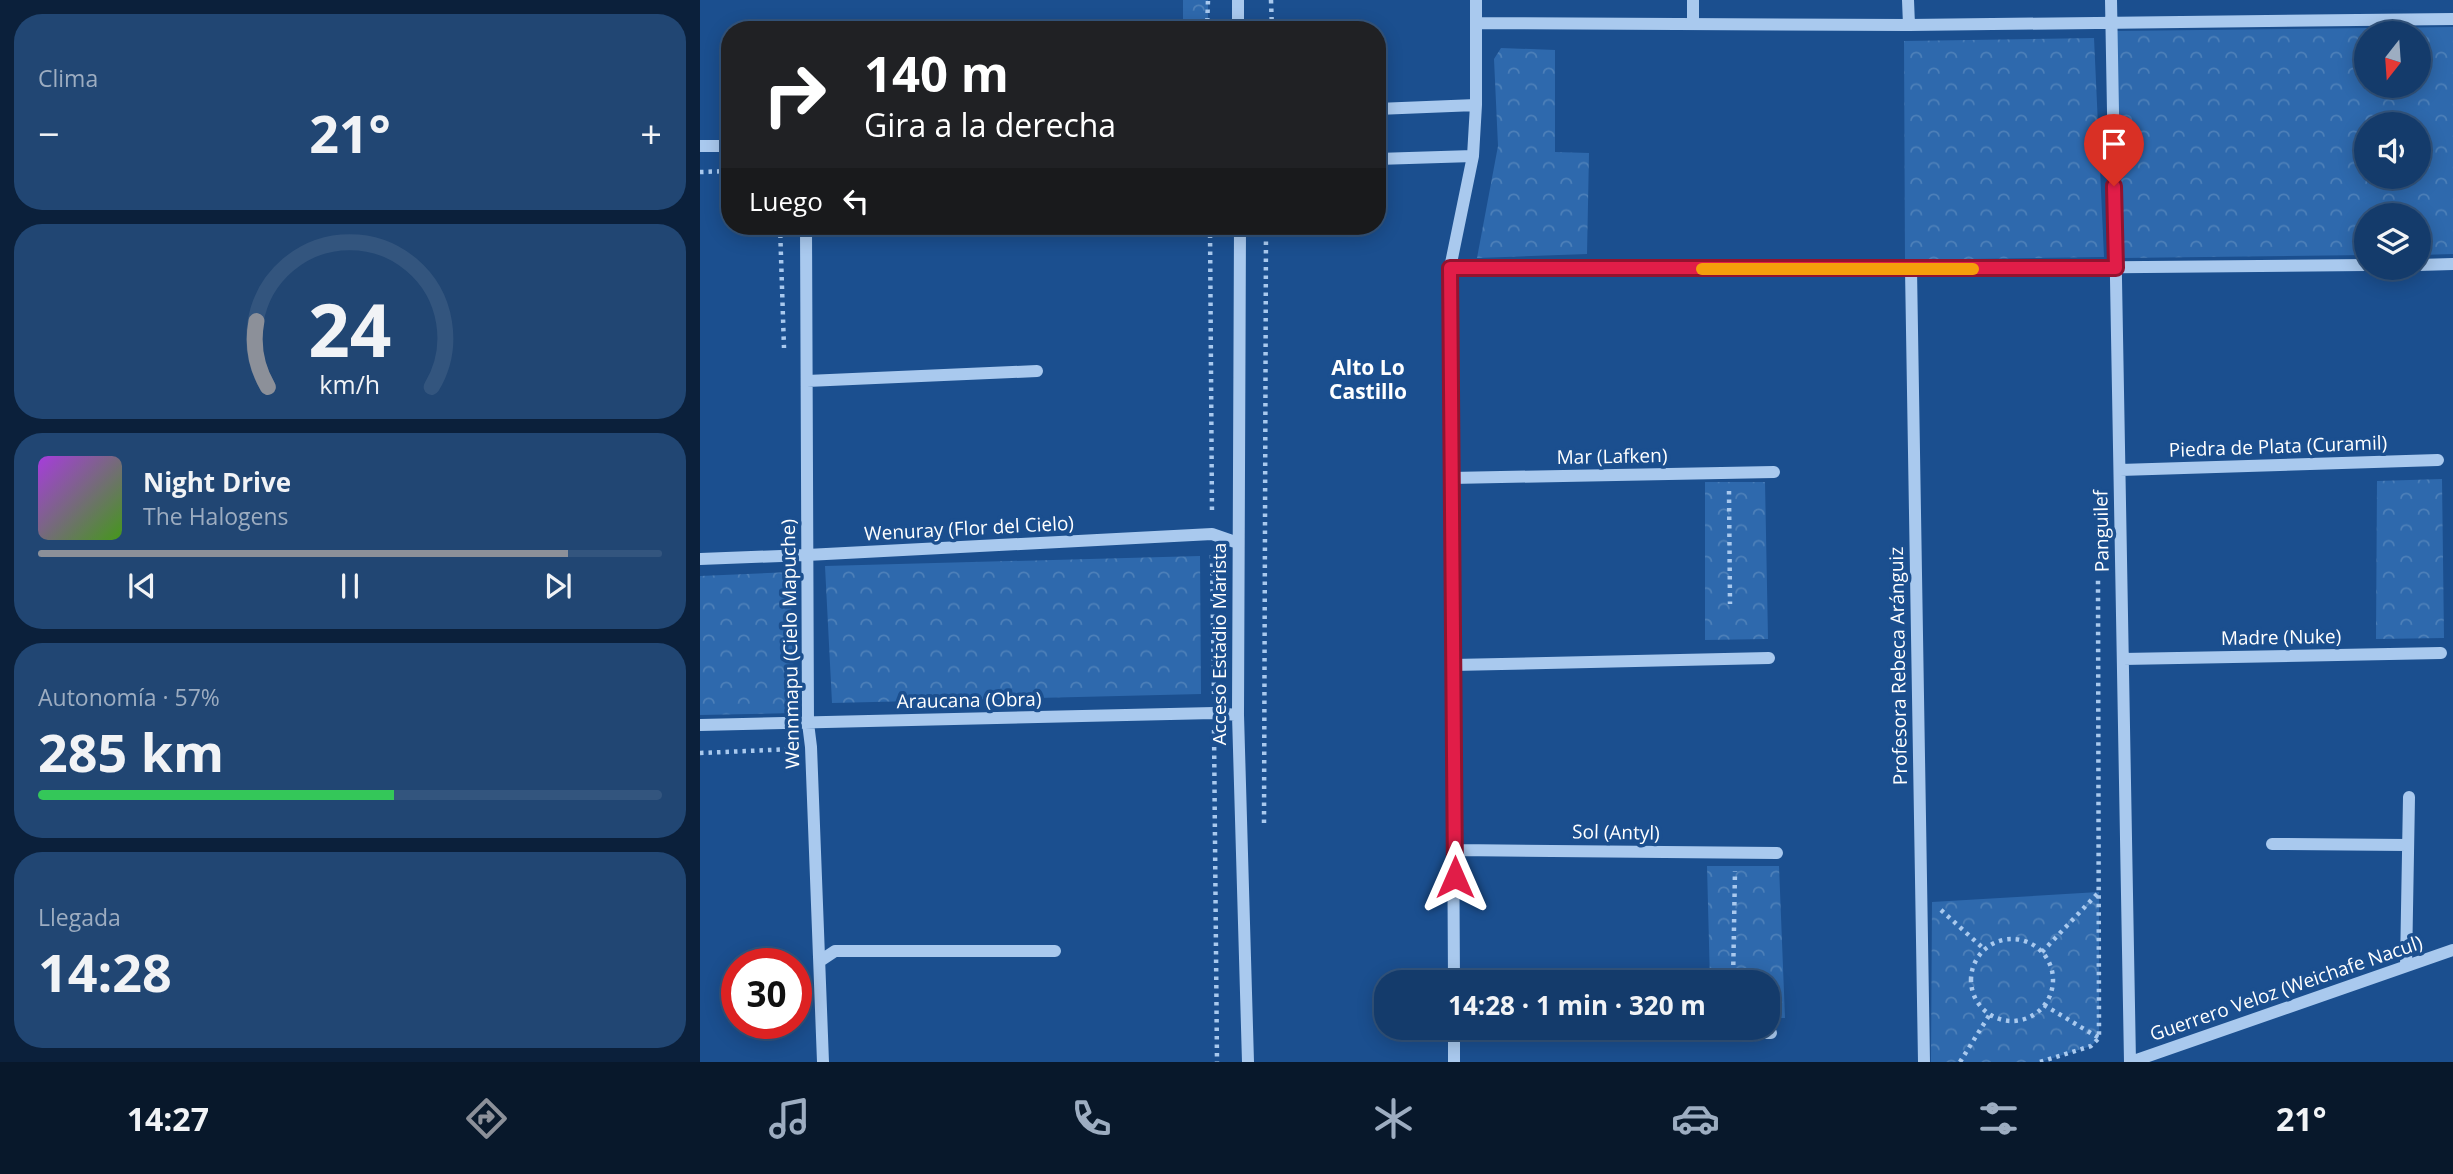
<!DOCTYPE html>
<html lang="es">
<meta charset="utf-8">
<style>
body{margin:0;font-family:"Open Sans",sans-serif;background:#214673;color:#f1f3f6;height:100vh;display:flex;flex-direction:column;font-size:26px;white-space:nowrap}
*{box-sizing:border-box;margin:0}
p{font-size:23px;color:#9dadc1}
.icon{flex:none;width:38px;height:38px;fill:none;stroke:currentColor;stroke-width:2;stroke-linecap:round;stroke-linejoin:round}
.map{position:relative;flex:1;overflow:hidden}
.panel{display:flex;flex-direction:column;gap:14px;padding:14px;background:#0b203b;width:700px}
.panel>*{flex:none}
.banner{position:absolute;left:21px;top:21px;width:665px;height:214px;border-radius:28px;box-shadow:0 4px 18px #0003,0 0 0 2px #33557e;background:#202124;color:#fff;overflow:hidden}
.needle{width:46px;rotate:197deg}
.controls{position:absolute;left:1654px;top:21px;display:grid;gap:14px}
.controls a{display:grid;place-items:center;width:77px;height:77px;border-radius:50%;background:#143b6b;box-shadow:0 4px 18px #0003,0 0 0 2px #33557e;font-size:35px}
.speed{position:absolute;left:21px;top:948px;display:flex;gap:14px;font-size:35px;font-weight:700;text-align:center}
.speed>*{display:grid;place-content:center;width:91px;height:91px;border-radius:50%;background:#143b6b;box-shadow:0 4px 18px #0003,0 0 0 2px #33557e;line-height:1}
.speed .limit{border:10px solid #d22;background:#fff;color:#111}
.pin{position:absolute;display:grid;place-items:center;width:60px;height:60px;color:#fff;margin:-72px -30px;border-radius:50% 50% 50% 0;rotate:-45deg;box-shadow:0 0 7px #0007}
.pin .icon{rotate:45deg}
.me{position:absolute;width:77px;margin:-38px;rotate:0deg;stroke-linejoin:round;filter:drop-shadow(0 0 5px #0008)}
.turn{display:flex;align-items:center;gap:24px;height:147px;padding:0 28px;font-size:32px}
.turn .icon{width:91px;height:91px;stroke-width:2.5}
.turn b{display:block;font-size:49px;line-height:60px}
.then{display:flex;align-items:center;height:66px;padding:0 28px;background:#0003;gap:14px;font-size:26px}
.big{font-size:52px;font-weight:700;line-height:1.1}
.panel .card{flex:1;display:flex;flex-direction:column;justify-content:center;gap:10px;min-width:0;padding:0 24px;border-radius:28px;background:#214673}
.panel .dial{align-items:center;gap:0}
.dial svg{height:182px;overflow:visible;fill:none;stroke:#33557e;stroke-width:7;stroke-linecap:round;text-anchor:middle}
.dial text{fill:#f1f3f6;stroke:none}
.song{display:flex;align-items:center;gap:21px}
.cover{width:84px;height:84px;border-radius:10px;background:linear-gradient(135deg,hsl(280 70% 55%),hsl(100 70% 35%))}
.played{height:7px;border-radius:4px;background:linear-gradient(90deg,#8c9099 85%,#33557e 85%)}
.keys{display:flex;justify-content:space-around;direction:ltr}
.heat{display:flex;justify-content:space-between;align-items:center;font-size:38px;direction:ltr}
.charge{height:10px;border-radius:5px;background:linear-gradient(90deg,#34c759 57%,#33557e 0)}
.trip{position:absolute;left:674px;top:970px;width:406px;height:70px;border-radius:28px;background:#143b6b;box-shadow:0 4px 18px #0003,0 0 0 2px #33557e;font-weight:700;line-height:70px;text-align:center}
.dock{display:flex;height:112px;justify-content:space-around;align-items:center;background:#08182b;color:#9dadc1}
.dock .icon{width:49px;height:49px}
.dock .on{color:#8c9099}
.dock b{font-size:32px;color:#f1f3f6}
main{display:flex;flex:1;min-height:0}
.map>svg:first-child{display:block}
.park{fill:url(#park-crowns);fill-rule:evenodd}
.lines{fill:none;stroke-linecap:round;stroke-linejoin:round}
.path{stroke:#a9c9ee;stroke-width:4.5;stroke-dasharray:3.5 5;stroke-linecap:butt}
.minor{stroke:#a9c9ee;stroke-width:12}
.route-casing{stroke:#92132f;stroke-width:18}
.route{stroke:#e11d48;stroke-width:12}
.slow{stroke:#f59e0b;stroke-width:12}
.labels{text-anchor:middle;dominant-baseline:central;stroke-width:7;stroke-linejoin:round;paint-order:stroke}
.street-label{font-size:19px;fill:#fff;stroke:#1b4f8f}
.neighbourhood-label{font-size:21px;font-weight:bold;fill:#fff;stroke:#1b4f8f}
</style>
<main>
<section class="panel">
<div class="card"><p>Clima</p>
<div class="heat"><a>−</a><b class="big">21°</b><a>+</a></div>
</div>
<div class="card dial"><svg viewBox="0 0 100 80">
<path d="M14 69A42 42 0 1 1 86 69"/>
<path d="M14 69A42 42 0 0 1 9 40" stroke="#8c9099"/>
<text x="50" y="56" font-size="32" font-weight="700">24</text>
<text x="50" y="72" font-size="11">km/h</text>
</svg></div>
<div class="card">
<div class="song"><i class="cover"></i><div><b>Night Drive</b><p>The Halogens</p></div></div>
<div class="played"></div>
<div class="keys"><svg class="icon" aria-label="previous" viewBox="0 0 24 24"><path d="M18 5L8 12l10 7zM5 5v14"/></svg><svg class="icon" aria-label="pause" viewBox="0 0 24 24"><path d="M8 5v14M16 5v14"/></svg><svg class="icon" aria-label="next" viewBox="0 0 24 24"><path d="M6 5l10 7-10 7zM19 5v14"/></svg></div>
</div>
<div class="card"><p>Autonomía · 57%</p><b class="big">285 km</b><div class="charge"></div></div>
<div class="card"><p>Llegada</p><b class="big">14:28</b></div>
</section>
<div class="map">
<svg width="1753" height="1062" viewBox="0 0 1753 1062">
<defs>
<pattern id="park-crowns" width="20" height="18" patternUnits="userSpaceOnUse" patternTransform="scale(1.75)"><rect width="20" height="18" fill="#2e69ad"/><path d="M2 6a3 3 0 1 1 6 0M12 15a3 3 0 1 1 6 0" fill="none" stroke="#4d80b9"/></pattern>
</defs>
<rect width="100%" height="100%" fill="#1b4f8f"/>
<path class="park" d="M483,0H508V30H483Z
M1753,27V254L1719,255L1718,215H1666V255L1422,258L1415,31ZM1666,33H1718V86H1666ZM1666,124H1718V177H1666Z
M1394,38L1404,257L1205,260L1204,41Z
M801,48L855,50V152L889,153L887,254L777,258L798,146L794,59Z
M1742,479L1744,638L1676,639L1677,481Z
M1005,482H1065L1068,639L1005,640Z
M500,556L501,694L132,703L125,566Z
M90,572L95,713L0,715V576Z
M1007,866H1079L1085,1018H1068V982H1010Z
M1399,892V1038L1391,1046L1340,1062H1231L1232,902Z"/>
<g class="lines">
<path class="path" d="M571,0L572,30
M507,30L508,0
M0,172L30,171
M80,226L84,348
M510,226L512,515
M1029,491L1030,604
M512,555L514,694
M514,730L517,1062
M0,753L94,749
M564,823L566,226
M1241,910L1284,949
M1271 980a41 41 0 1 1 82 0a41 41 0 1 1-82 0Z
M1342,952L1399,892
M1033,982L1035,871
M1344,1005L1399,1038
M1260,1062L1290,1014
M1340,1062L1391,1046L1399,1038L1398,579"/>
<path class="minor" d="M538,0V30
M993,0V23
M1208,0L1209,25
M1411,0L1430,1062
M776,23L1209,25L1753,19
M677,109L776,105
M0,146H30
M677,159L773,156
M106,226L108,723L111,747L123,1062
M540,226L538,715L548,1062
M1718,265L1753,264
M750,268L1211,269L1666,265
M1211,269L1224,1062
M107,381L337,371
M1420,470L1738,460
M751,478L1074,472
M0,559L107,555L512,534L538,543
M1423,659L1741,653
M753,665L1069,658
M0,725L514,713L538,715
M1572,844L1708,845
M755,850L1077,853
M120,961L135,951H355
M1706,966L1709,797
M754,982L750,268L773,156L776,105V0
M754,1027V1062
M754,1031L1071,1033
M1431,1062L1753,950"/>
</g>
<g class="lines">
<g class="route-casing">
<path id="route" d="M755,877L750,268H1416L1414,186"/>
</g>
<use href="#route" class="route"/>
<path class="slow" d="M1002,269H1273"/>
</g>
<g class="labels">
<g class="street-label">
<text transform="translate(1578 446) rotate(-2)">Piedra de Plata (Curamil)</text>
<text transform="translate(912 456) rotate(-1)">Mar (Lafken)</text>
<text transform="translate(269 528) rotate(-3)">Wenuray (Flor del Cielo)</text>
<text transform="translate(1401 531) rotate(-91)">Panguilef</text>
<text transform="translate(1581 637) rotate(-1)">Madre (Nuke)</text>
<text transform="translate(90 644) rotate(-91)">Wennmapu (Cielo Mapuche)</text>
<text transform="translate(519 644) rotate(-90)">Acceso Estadio Marista</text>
<text transform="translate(1198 666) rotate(-91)">Profesora Rebeca Aránguiz</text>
<text transform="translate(269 700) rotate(-1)">Araucana (Obra)</text>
<text transform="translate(916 832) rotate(1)">Sol (Antyl)</text>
<text transform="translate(1586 988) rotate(-19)">Guerrero Veloz (Weichafe Nacul)</text>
</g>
<g class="neighbourhood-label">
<text x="668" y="367">Alto Lo<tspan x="668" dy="24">Castillo</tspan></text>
</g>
</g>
</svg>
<div class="controls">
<a><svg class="needle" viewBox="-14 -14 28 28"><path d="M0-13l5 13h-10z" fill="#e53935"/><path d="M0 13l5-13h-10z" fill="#9dadc1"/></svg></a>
<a><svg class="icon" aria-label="sound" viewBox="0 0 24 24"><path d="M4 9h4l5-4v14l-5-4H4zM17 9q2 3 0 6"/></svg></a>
<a><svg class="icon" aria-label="layers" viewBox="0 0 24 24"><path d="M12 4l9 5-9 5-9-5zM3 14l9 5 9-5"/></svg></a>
</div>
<div class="speed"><div class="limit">30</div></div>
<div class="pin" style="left:1414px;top:186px;background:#d93025"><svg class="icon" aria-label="arrive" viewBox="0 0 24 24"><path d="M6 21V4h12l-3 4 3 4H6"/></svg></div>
<svg class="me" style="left:755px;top:877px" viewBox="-20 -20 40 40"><path d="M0-17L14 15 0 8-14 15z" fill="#e11d48" stroke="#fff" stroke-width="4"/></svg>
<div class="trip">14:28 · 1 min · 320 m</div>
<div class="banner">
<div class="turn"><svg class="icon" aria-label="right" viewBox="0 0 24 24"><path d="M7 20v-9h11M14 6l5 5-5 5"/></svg><div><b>140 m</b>Gira a la derecha</div></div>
<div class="then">Luego<svg class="icon" aria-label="left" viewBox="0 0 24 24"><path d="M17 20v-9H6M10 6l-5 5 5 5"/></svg></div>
</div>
</div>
</main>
<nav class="dock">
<b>14:27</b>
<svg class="icon on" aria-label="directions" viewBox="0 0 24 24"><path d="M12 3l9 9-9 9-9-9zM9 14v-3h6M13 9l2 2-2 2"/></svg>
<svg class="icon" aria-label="music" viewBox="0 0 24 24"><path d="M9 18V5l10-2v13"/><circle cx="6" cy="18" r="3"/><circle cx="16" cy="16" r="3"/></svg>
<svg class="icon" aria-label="phone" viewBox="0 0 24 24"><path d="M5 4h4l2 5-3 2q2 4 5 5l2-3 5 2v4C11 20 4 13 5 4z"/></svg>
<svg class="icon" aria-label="climate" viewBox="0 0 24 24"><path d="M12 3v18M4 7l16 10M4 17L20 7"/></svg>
<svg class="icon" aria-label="car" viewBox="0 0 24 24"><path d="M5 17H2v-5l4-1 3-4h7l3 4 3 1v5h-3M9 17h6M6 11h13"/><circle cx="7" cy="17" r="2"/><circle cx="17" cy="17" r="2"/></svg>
<svg class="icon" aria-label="filters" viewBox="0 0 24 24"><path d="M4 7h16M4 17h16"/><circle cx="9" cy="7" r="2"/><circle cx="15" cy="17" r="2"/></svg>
<b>21°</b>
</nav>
